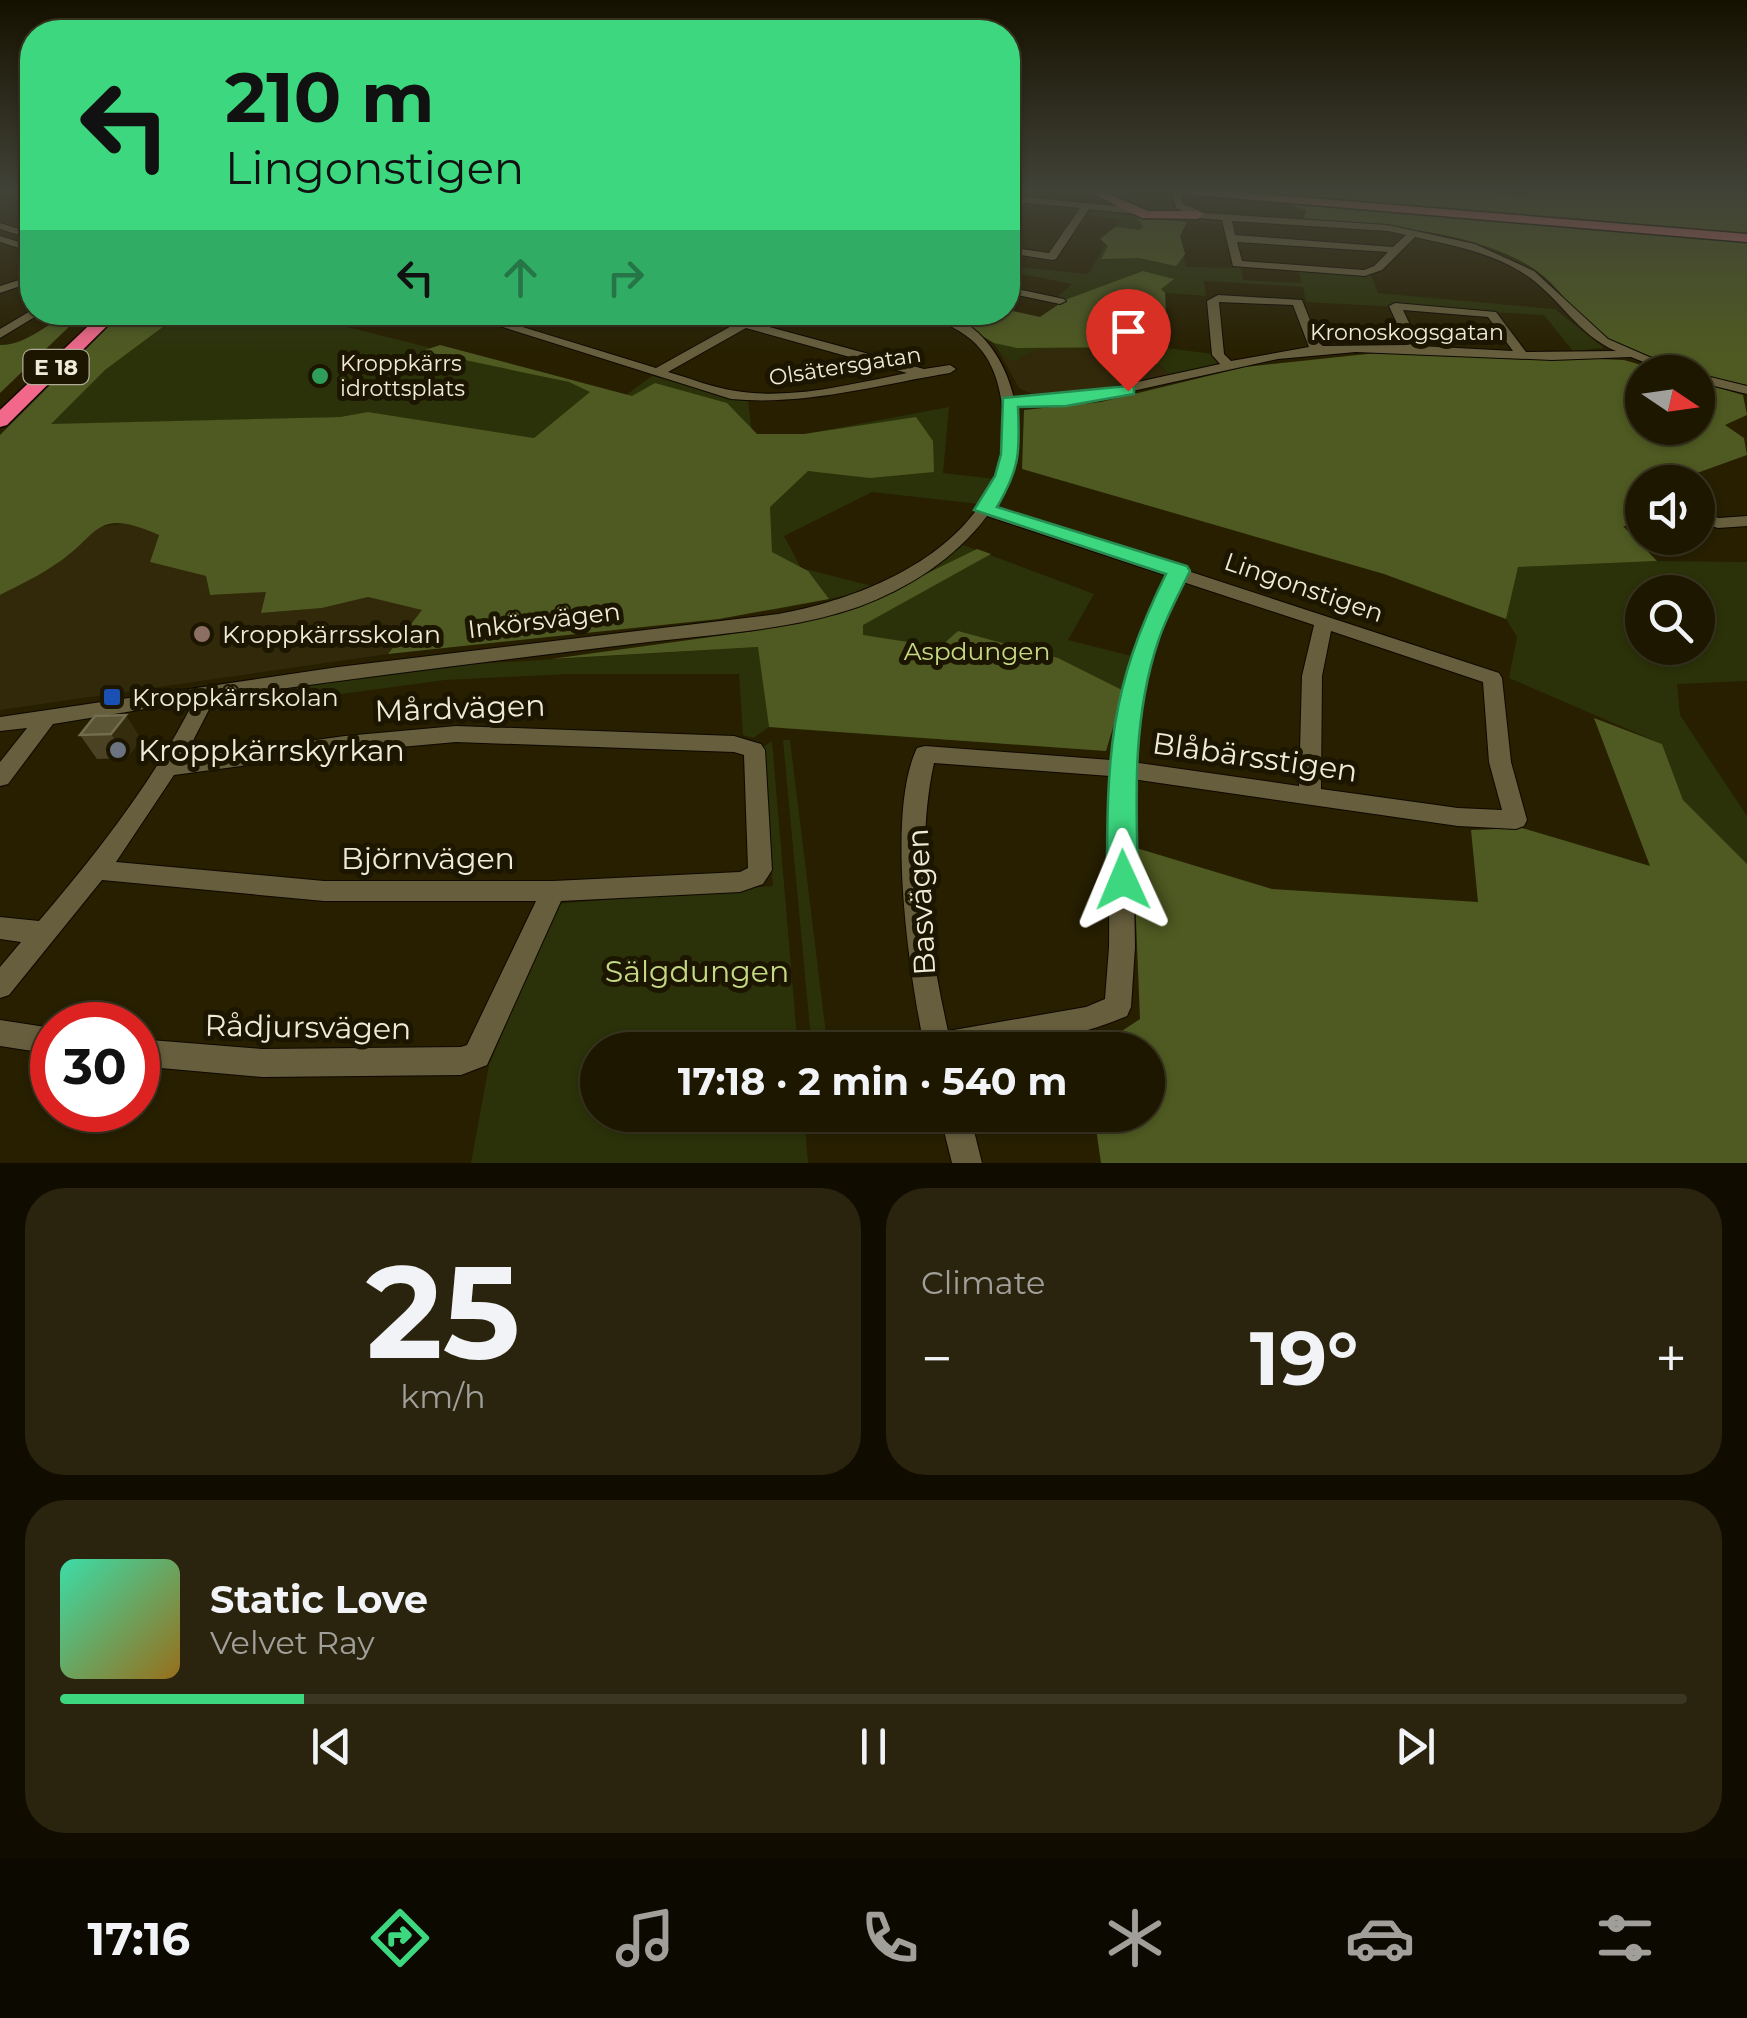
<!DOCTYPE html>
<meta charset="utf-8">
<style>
body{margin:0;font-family:Montserrat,sans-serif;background:#2a240f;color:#f1f3f6;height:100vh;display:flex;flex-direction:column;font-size:38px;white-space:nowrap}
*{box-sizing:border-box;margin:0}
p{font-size:32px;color:#a09f99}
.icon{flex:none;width:55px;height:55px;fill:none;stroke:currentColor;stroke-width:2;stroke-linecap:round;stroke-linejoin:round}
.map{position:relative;height:1163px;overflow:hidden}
.panel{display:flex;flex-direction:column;gap:25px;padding:25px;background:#100d00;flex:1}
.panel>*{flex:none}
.top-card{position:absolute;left:20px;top:20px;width:1000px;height:305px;border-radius:40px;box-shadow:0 2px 8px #0004,0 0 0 2px #3b3622;background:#3cd77e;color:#111;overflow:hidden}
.needle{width:65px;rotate:103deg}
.tools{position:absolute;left:1625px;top:355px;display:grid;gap:20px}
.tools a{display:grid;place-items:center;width:90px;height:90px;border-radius:50%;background:#1d1700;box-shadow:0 2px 8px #0004,0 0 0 2px #3b3622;font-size:50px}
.speed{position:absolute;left:30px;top:1002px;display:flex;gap:20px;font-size:50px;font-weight:700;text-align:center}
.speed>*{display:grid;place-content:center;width:130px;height:130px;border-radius:50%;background:#1d1700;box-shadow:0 2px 8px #0004,0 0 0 2px #3b3622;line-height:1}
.speed .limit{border:15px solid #d22;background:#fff;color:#111}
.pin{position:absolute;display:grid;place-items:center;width:85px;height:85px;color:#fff;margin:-102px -42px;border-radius:50% 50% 50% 0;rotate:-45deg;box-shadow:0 0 10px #0007}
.pin .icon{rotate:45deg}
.me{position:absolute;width:110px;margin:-55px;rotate:359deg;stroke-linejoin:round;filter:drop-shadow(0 0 8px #0008)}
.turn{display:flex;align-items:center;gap:35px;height:210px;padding:0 40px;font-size:45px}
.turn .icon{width:130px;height:130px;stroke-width:2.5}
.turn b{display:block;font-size:70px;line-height:85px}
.lanes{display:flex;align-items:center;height:95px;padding:0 40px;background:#0003;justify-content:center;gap:50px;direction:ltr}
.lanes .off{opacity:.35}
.big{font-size:75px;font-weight:700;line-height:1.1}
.panel .card{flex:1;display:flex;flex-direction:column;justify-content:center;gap:15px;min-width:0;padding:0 35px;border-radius:40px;background:#2a240f}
.panel .dial{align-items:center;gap:0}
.dial b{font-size:130px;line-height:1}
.song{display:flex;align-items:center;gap:30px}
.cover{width:120px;height:120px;border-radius:15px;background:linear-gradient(135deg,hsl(160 70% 55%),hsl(40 70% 35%))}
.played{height:10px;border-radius:5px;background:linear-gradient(90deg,#3cd77e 15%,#3b3622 15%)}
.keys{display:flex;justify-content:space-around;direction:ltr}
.heat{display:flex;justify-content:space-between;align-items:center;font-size:55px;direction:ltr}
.panel .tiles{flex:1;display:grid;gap:25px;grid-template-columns:1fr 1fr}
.card:last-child{grid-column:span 2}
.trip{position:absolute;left:580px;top:1032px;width:585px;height:100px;border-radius:50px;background:#1d1700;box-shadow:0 2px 8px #0004,0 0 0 2px #3b3622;font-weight:700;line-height:100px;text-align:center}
.tabs{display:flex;height:160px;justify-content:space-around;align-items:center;background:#0c0900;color:#a09f99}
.tabs .icon{width:70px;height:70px}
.tabs .active{color:#3cd77e}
.tabs b{font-size:45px;color:#f1f3f6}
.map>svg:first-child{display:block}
.built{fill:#31290a}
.green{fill:#2b3209;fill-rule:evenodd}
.forest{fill:#4e5a21}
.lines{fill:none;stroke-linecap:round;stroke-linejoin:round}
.minor-casing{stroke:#0e0800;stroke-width:2}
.major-casing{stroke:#0e0800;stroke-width:3}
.highway-casing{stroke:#0e0800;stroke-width:3}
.minor{fill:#675e3d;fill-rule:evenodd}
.major{fill:#ba646c;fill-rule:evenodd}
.highway{fill:#f1688b;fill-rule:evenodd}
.wall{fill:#4a4222}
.shaded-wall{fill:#342c0c}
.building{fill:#5b5435;stroke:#736c4f;stroke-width:2.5}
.route{fill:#3cd77e;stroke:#278c52;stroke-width:2.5}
.leisure-dot{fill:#2e9e5b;stroke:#1c1601;stroke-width:4}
.education-dot{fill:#8d6e63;stroke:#1c1601;stroke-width:4}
.transit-dot{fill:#1a4fb4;stroke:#1c1601;stroke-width:4}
.worship-dot{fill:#6b7280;stroke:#1c1601;stroke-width:4}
.labels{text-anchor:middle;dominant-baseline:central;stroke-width:10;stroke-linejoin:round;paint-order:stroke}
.far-street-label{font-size:22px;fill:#f0ebd9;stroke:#1c1601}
.far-poi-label{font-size:22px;fill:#f0ebd9;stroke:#1c1601;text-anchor:start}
.shield{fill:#1c1601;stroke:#b0ab98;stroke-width:2.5}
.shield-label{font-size:22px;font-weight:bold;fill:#f0ebd9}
.street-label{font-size:25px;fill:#f0ebd9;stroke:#1c1601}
.poi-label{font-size:25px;fill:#f0ebd9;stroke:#1c1601;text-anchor:start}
.park-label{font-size:25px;fill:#c5d984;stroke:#1c1601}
.near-street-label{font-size:30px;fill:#f0ebd9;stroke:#1c1601}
.near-poi-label{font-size:30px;fill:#f0ebd9;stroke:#1c1601;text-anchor:start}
.near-park-label{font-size:30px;fill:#c5d984;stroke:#1c1601}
</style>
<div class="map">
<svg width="1747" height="1163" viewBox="0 0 1747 1163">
<rect width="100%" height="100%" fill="#271f00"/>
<path class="built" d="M994,343L1139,347L1172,376L1090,393L1036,396L1019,388Z
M131,523L159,534L150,562L206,576L210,595L267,592L262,613L322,608L368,597L423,610L388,654L0,710V595L59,562L94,527Z"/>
<path class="green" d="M1083,191H1168L1172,205L1181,212C1153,224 1109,203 1083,191Z
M1095,212L1224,223L1186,222L1180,236L1186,267L1241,268L1243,280L1301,283L1299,271L1371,275L1378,293L1555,309L1604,348L1573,351L1544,315L1306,302L1303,287L1204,281L1206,296L1166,293L1167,348L1213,354L1219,364L1172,376L1139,347L1036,349L1015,361C1001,358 999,348 989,339C975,328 959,321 943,313L1008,310L1040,317L1065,300L1058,296L1072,284L1008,271V266L1088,274L1120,220L1088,214Z
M190,313H291L431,348L425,350L569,382L591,392L534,438L368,412L340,417L49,425L105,370L171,322H182Z
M652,376L748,400L752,435L805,434L949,407L943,473L996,479L979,504L872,492L784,536L801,568L872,586L849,595L772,610L626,395Z
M963,545L1094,594L1068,640L1131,656L1106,751L779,728L773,648L926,576Z
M1657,561L1747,562V681L1677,684L1680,715L1747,816V864L1683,800L1662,744L1509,678L1517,637L1506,619L1517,567ZM1642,592H1698V648H1642Z
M759,647L769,727L753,738L743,735L739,674H567L445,680L215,711L232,697L440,666Z
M783,740H790L828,1050H812Z
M772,741L798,1050H598V1115H804L808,1163H471L489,1065L556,904L773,886L762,748Z"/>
<path class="forest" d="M1494,191L1526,197V191H1747V234L1243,192Z
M1287,204L1747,240V385C1695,373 1634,363 1591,326C1572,310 1557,285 1537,271C1480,231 1381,224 1313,221L1304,218L1306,210Z
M1137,217L1187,222L1180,236L1185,254L1176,266L1139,258L1101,259L1108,246L1100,239L1115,227L1140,230L1143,227Z
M1143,271L1174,279L1161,289L1165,293L1167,349L1157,364L1139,347L1017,348L994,343L943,313L1008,310L1040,317L1065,300Z
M122,313H182L105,370L51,424L340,417L368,412L534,438L590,392L569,382L422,351L440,345L632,396L655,383L727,403L757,434H804L916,417L933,441L934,472L870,478L808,471L770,507L772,552L808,571L829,599L719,619L388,654L422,610L368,597L322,608L261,613L266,592L210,595L206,576L150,562L159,535C93,506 101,535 56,564C39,576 19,585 0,595V435Z
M83,314L73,323L0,393V345C33,345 53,313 83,314Z
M1395,351L1624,360L1665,372H1642V428H1698V382L1743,395L1747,415L1725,425L1744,438L1747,455L1672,482H1642L1639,500L1642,526H1623L1657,561L1518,567L1506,619L1384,574L1022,469L1024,410L1101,402L1245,367Z
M977,549L991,554L863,625V635L940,647L958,631L1058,658L1124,691L1106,751L769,727L758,647L551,659L754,631L854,609Z
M1594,718L1662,744L1683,800L1747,864V1163H1101L1094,1115H1148V1050H1093L1140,1019L1133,847L1272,889L1478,902L1471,830L1522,828L1650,866Z"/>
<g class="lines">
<g class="minor-casing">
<path id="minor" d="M0,191H7L0,195Z
M1172,191H1180L1183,204L1205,213L1388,225L1475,244L1534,271L1608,339L1684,372H1668L1631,357L1552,360L1356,352L1278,359L1087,401L1016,406C1022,442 1015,478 993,508L1175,567H1185L1188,571L1499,673L1502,678L1511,762L1527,820L1524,826L1516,829L1458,826L1132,779L1135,947L1131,1007L1127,1016C1061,1044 996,1050 925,1050C910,978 885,815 917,748L925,746L1111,760C1118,695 1140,635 1168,576L987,516C955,559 907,589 858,607C786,632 707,634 632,644C493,661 354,678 215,698L184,758L345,736L456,726L734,736L761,744L765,750L772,870L763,884L740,892L561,901L487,1065L461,1075L262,1077L138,1066V1039L262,1049L461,1047L467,1045L536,901H324L102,880L9,995L0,998V967L21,942L0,939V917L39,921C97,853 153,782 194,701L53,724L8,784L0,786V762L27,728L0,731V717L338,667L778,614C874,597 1007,540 1003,423C1003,399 997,370 982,351C967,331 945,325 926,312C974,312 1004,355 1014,398L1087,393L1220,364L1212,355L1207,301L1218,295L1302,300L1319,343L1323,346L1407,345L1389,306L1395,303L1496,312L1526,352L1616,351C1579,336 1559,297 1526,275C1493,253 1452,245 1415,237L1382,270L1365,276L1233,266L1222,220L1200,218L1176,208ZM1232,221L1388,231L1406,235L1393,247L1235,235ZM1237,242L1388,252L1374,266L1364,270L1242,261ZM1219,302L1293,305L1309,347L1231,361L1224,354ZM1403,310L1488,317L1513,351L1420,346ZM1183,582L1314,625L1302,676L1299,786L1132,762C1138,699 1156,639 1183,582ZM1331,631L1483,682L1489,762L1502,810L1458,808L1321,789L1322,676ZM456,742L734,752L744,755L748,868L740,872L553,881H324L116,862L174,775L345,752ZM934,763L1110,776L1109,947L1105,999L1086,1007L948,1031C929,946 915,849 934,763Z
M1008,195L1135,208L1140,211L1135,214L1089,209L1056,259L1052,260L1008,253V247L1049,253L1080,208L1008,201Z
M0,223L32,233V239L0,229Z
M0,236L32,246V252L0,242Z
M32,276V282L0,293V286Z
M1008,287L1064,299L1066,301L1060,304L1008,293Z
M32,310L43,312L0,338V329Z
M455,312H474L656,368L735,324L698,312H718L744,320L757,312H771L755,323L924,369L950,365L956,369L950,373C876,385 806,406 731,399ZM746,328L907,373C851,384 793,400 736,391C713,388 690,378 668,372Z
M1698,374L1747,386V394L1698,382Z
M1698,512L1719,518L1747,516V526L1718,528L1698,522Z
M0,1020L52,1028V1054L0,1046Z
M940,1115H970L982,1163H952Z"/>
</g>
<g class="major-casing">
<path id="major" d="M1087,191H1102L1148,211H1198L1204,215L1198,219L1142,218Z
M1178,191H1223L1747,234V242L1184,194Z"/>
</g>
<g class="highway-casing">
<path id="highway" d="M103,312H121L7,425L0,427V410Z"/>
</g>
<use href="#minor" class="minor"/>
<use href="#major" class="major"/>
<use href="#highway" class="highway"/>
</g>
<path class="wall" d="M95,716L141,739L127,758L97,759L80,735Z"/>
<path class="shaded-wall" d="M126,715L141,739L127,758L111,734Z"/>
<path class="building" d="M126,715L111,734L80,735L95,716Z"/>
<linearGradient id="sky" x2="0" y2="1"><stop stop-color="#151100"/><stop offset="0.54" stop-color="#414237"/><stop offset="1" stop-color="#414237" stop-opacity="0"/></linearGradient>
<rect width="1747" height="354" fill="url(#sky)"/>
<path class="route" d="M1128,386L1134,387V394L1066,406L1018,407C1020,452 1020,468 997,507L1187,566L1190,571C1179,594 1166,617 1158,642C1132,719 1136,800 1138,880L1134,890L1123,893L1112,890L1107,880C1107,755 1109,689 1166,574L974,510L995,476L1001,454L1003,398Z"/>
<circle class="leisure-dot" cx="320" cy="376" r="10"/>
<circle class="education-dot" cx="202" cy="634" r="10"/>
<rect class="transit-dot" x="102" y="687" width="20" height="20" rx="5"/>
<circle class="worship-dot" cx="118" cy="750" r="10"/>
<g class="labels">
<g class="far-street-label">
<text x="1407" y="332">Kronoskogsgatan</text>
<text transform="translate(845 366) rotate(-9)">Olsätersgatan</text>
</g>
<g class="far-poi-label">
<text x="340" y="363">Kroppkärrs<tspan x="340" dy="25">idrottsplats</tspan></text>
</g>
<rect class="shield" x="23.5" y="350" width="65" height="34" rx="8"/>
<g class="shield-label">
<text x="56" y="367">E 18</text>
</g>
<g class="street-label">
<text transform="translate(1304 587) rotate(19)">Lingonstigen</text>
<text transform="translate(544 620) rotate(-7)">Inkörsvägen</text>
</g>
<g class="poi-label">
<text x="222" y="634">Kroppkärrsskolan</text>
<text x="132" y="697">Kroppkärrskolan</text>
</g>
<g class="park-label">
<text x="977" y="651">Aspdungen</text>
</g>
<g class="near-street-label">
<text transform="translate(460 708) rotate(-2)">Mårdvägen</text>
<text transform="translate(1255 757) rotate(8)">Blåbärsstigen</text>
<text x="428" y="858">Björnvägen</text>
<text transform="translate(921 902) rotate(-93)">Basvägen</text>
<text transform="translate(308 1027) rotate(1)">Rådjursvägen</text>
</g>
<g class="near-poi-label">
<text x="138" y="750">Kroppkärrskyrkan</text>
</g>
<g class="near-park-label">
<text x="697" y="971">Sälgdungen</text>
</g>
</g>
</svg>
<div class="tools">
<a><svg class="needle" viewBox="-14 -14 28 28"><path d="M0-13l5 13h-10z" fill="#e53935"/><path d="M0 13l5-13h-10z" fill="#a09f99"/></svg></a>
<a><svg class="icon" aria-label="sound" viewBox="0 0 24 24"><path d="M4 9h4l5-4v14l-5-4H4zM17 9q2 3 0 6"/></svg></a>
<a><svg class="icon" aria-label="search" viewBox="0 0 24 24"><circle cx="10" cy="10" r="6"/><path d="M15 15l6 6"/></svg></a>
</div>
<div class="speed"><div class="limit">30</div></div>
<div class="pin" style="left:1128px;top:391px;background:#d93025"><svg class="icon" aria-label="arrive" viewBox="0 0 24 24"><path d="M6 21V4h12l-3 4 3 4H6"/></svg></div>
<svg class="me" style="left:1123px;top:880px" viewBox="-20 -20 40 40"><path d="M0-17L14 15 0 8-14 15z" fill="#3cd77e" stroke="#fff" stroke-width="4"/></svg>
<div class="trip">17:18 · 2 min · 540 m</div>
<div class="top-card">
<div class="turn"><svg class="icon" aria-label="left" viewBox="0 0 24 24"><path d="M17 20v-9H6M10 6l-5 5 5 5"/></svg><div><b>210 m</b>Lingonstigen</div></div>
<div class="lanes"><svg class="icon" aria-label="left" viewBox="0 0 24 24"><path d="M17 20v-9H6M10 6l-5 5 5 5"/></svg><svg class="icon off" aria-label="ahead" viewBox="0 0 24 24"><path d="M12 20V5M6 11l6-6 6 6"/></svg><svg class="icon off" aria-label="right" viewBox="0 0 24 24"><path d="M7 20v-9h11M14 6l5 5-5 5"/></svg></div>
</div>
</div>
<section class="panel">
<div class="tiles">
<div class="card dial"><b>25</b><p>km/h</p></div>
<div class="card"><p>Climate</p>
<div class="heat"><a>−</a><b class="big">19°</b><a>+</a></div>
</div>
<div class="card">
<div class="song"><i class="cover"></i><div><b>Static Love</b><p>Velvet Ray</p></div></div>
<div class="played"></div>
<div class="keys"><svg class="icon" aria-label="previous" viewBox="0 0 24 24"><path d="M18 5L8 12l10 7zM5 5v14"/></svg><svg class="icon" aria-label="pause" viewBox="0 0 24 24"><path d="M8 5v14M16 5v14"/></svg><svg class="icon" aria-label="next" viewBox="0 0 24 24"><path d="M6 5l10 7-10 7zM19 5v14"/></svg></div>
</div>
</div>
</section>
<nav class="tabs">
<b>17:16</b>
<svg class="icon active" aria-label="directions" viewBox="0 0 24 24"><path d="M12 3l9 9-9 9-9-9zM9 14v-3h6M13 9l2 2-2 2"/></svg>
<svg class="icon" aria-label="music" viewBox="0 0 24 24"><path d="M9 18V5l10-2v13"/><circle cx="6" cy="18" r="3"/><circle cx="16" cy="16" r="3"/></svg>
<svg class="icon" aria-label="phone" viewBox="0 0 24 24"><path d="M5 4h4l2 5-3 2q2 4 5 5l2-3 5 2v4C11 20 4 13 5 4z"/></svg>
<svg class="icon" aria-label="climate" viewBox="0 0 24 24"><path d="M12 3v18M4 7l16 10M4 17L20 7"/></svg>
<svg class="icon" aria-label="car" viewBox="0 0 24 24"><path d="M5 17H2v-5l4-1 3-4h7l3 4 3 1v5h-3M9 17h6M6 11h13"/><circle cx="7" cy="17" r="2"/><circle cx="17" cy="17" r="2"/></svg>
<svg class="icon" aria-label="filters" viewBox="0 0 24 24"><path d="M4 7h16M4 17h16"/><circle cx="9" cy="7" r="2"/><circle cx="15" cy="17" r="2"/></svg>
</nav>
